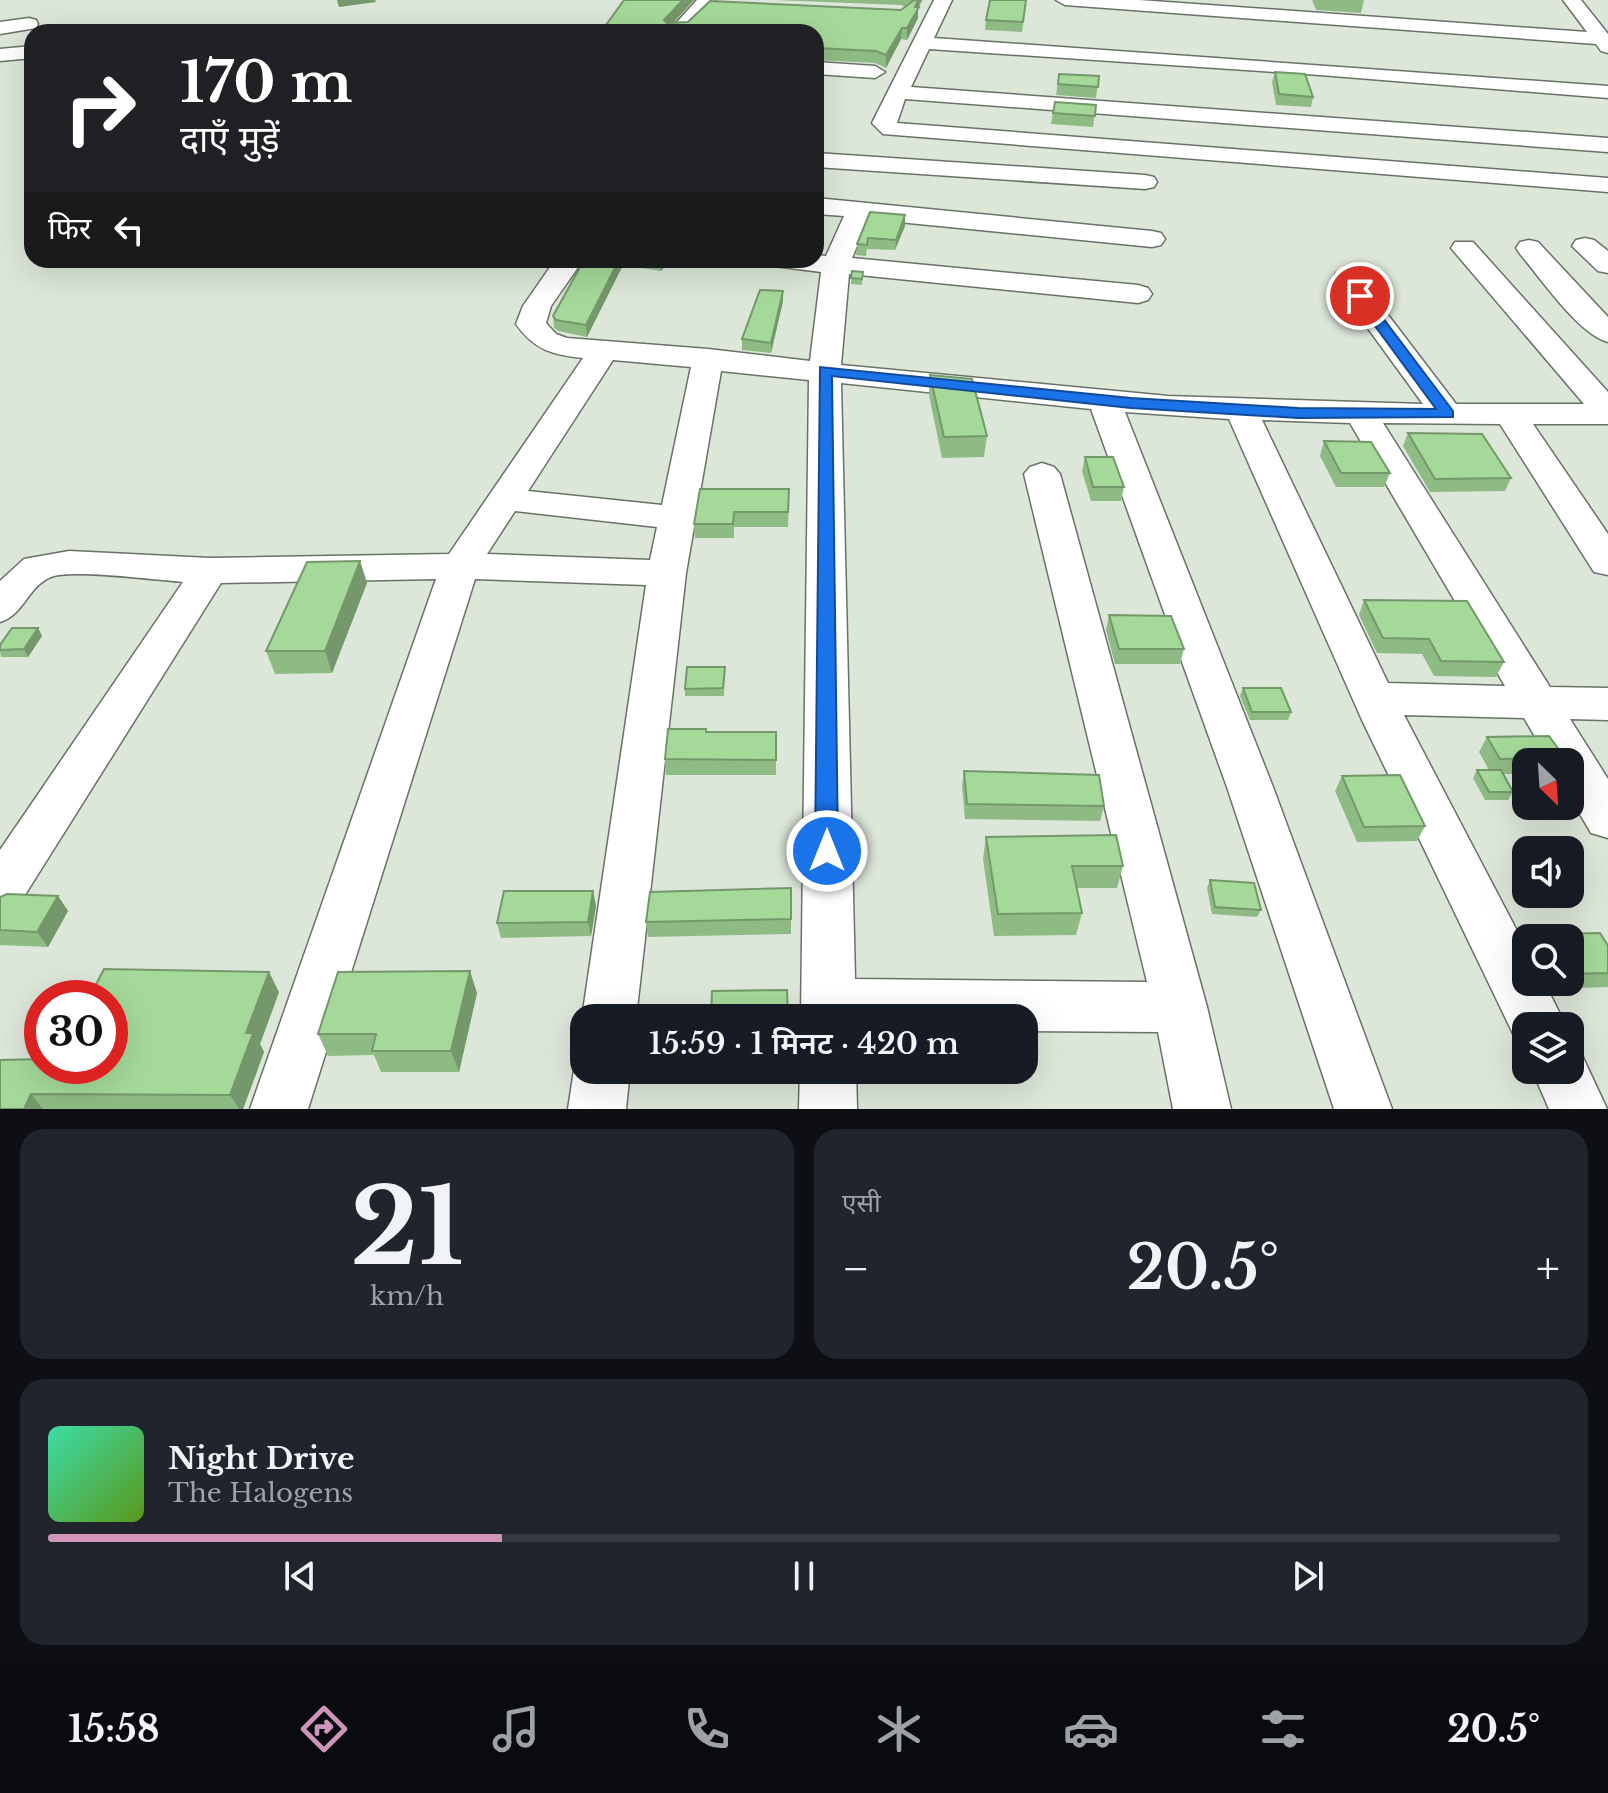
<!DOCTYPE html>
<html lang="hi">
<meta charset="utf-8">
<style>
body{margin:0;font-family:"Libre Baskerville","Noto Sans Devanagari",serif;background:#20242c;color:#f1f3f6;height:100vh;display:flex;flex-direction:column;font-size:30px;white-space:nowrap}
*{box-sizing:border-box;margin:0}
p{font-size:26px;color:#9ea1a6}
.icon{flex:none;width:44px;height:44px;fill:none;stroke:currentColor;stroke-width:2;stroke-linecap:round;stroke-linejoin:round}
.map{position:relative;height:1109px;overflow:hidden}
.details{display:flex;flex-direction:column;gap:20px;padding:20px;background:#0d0f14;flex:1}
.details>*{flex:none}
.hud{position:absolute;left:24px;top:24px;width:800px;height:244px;border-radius:24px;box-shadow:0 8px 32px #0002;background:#202124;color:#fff;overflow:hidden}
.needle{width:52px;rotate:155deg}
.controls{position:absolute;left:1512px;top:748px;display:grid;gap:16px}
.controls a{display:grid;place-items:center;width:72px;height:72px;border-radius:16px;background:#171b24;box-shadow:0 8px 32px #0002;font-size:40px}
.speed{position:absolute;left:24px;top:980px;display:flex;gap:16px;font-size:40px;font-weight:700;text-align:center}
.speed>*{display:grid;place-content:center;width:104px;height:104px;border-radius:50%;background:#171b24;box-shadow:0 8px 32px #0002;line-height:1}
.speed .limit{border:12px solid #d22;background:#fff;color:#111}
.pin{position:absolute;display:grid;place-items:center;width:68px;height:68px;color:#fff;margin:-34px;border:4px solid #fff;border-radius:50%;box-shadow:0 2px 8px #0007}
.me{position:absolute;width:88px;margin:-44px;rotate:0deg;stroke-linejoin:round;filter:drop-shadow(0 0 6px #0008)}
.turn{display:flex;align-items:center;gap:28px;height:168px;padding:0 24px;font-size:36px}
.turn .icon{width:104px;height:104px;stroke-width:2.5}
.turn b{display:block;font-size:56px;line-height:68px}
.then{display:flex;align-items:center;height:76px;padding:0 24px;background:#0003;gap:16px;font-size:30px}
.big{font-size:60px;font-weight:600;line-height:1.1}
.details .tile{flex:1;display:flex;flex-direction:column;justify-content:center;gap:12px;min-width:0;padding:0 28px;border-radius:24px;background:#20242c}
.details .dial{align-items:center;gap:0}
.dial b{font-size:104px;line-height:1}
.song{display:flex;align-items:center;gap:24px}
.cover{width:96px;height:96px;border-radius:12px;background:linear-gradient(135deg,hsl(160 70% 55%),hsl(90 70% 35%))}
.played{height:8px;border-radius:4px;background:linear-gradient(90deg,#ce94b9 30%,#363941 30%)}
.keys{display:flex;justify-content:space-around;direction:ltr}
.heat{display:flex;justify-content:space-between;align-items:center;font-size:44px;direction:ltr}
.details .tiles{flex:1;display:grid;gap:20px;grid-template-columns:1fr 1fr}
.tile:last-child{grid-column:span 2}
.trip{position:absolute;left:570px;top:1004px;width:468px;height:80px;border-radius:24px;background:#171b24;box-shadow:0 8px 32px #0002;font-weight:600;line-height:80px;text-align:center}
.tab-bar{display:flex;height:128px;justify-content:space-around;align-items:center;background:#090b0e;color:#9ea1a6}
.tab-bar .icon{width:56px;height:56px}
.tab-bar .active{color:#ce94b9}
.tab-bar b{font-size:36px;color:#f1f3f6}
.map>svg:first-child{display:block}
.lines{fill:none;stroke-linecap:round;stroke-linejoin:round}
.minor-casing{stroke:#697267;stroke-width:3}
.minor{fill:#fff;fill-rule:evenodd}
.wall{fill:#8ebb84}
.shaded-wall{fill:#74986b}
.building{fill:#a5d999;stroke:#74986b;stroke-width:2}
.route{fill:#1a73e8;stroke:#114b97;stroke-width:2}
</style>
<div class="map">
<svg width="1608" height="1109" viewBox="0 0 1608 1109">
<rect width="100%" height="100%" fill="#dce6d9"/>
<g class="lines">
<g class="minor-casing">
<path id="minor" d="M697,0H716L687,32H668Z
M934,0H952L934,38L1608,86V98L1320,75L929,49L911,87L1608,138V152L905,99L897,123L1608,178V192L883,134L872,123Z
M1056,0H1139L1587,32L1563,0H1581L1608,34V53L1601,51L1596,44L1065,5Z
M29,18L36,20L38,24L36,28L0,34V22Z
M32,46V58L0,61V49Z
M816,62L875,66L885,72L875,78L816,74Z
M816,153L1145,175L1154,177L1157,182L1154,187L1145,189L816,167Z
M816,198L1152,231L1161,233L1165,239L1161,245L1152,247L868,219L852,258L1138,285L1148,288L1152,294L1148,300L1138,303L849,274L841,365L1168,396L1423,404L1332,279L1336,273L1346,271L1356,273L1456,404H1584L1451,248L1455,242H1473L1608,392V424H1533L1608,534V575L1594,572L1500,424L1383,423L1550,687L1608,688V720L1570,719L1608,779V838L1591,833L1570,797V762H1550L1524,718L1404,715L1526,948V982H1544L1566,1026H1526V1047L1518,1044L1362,720L1229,419L1125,412L1273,787L1392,1109H1334L1227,787L1091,409L841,383L855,979L1147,982L1024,474L1030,467L1042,463L1054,467L1060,474L1207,1007L1231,1109H1173L1158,1032L1024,1031V1018H801L809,380L721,371L686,573L636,1018H584V1024L582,1018L646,585L475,579L308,1109H250L436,579L221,583L18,906L0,912V850L183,582C156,580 72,569 51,577C28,586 24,615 0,622V581L24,559L69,551L210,558L449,554L583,358C553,355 534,350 516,324L523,306L555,260H583L551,306L546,323L556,334L567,338L708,349L810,361L821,272L774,266L770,260H816V255L826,256L844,216L816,214ZM613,360L691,367L662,505L528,491ZM1262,420L1350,423L1505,686L1388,683ZM515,511L657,527L650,560L487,554Z
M1585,238L1594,240L1608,251V273L1598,271L1572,246L1576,240Z
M1529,240L1538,242L1608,317V342C1579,335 1540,277 1520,254L1516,248L1520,242Z
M1570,1047L1580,1051L1607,1109H1549L1532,1070H1570Z
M584,1050V1070H630L626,1109H568L574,1070Z
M800,1070H856L857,1109H799Z"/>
</g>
<use href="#minor" class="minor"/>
</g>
<path class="wall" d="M624,0H694L673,23L901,10L905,7L901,5L774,0H922L918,8V18L907,40L901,39L886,68L875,63L816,60V32H601Z
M1026,0L1022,32L985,30L986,20Z
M1312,0H1364L1361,13L1316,10Z
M1275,72L1313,97L1311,107L1276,105L1272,82Z
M1059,74L1099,76L1096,98L1056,95Z
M1055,102L1096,105L1093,127L1051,124Z
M905,215V226L895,250L867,249L866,256L856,255L857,244Z
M584,260H671L661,271L623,265L587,337L558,331L554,328L553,316Z
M852,271L863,272L862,285L851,284Z
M783,301L771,353L742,350V339Z
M930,375L987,436L984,457L942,458L929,395Z
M1408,433L1511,478L1505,491L1430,492L1403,446Z
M1324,441L1390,473L1384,487H1336L1320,456Z
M1085,457L1124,487L1121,501H1091L1082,471Z
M789,489L788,527H734V538H695L694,524Z
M360,561L367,583L332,673L275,674L266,651Z
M1364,600L1504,662L1496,677L1434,676L1422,654L1377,653L1359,615Z
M1109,615L1184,649L1180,664H1115L1106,630Z
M38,628L42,636L28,657H1L0,650Z
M725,667L724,696H685V689Z
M1243,688L1291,712L1288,720H1250L1240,696Z
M776,732V775H666L665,759Z
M1487,737L1565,758L1563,762H1526V774H1503L1513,792L1508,800H1485L1473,778L1477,770H1489L1479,752Z
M964,771L1104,806L1100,821L965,819L962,786Z
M1342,776L1425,826L1417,841L1357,842L1335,791Z
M986,837L1123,866L1117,888H1077L1082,913L1076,935L994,936L983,859Z
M1210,880L1261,910L1257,917L1212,914L1207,888Z
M791,888V934L648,937L646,922Z
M593,891L596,906L591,936L501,938L497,923Z
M58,896L68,911L48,947L0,945V897Z
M1600,933L1608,946V987L1551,989L1546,982H1570V938H1537L1539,934Z
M279,992L260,1044L264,1052L243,1109H0L42,1059L110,1066Z
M477,993L459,1072H381L374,1055L328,1056L318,1034Z"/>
<path class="shaded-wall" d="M337,0H375L376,2L339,7Z
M683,0H694L665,32L664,20Z
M918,0H922L918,8V18L907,40V28Z
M902,28L901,39L886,68V55Z
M905,215V226L895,250L896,240Z
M619,260H622L623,265L587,337L586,325Z
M660,260H671L661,271Z
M783,291V301L771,353V343Z
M360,561L367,583L332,673L325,651Z
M38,628L42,636L28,657L24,649Z
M593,891L596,906L591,936L588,922Z
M58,896L68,911L48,947L37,932Z
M470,971L477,993L459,1072L451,1051Z
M269,972L279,992L260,1044L264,1052L243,1109H239L230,1095L246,1033Z
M31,1094L43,1109H24Z"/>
<path class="building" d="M624,0H683L664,20L667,23L688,22L710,1L901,10L913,1L912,0H918L915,7H919L907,28H902L886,55L876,51L816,48V32H601Z
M990,0H1026L1023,22L986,20Z
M1275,72L1305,74L1313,97L1279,94Z
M1059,74L1099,76L1098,87L1058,84Z
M1055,102L1096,105L1095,116L1053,113Z
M870,212L905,215L896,240L868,238L867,245L857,244Z
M584,260H619L586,325L556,320L553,316Z
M852,271L863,272L862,279L851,278Z
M760,290L783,291L771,343L742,339Z
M930,375L972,379L987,436L944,437Z
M1408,433L1482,434L1511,478L1435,479Z
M1324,441L1371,442L1390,473H1341Z
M1085,457H1113L1124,487H1093Z
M700,489H789L788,512H734L733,524H694Z
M360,561L325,651H266L307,562Z
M1364,600L1467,601L1504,662L1441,661L1429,639L1383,638Z
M1109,615L1171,616L1184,649H1119Z
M12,628H38L24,649L0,650V645Z
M687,667H725L723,688L685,689Z
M1243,688H1281L1291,712H1252Z
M668,729H706V732H776V760L665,759Z
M1549,736L1565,758L1500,759L1487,737Z
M1477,770H1501L1513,792H1489Z
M964,771L1099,775L1104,806L967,804Z
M1400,775L1425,826L1364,827L1342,776Z
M1116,835L1123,866H1072L1082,913L998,914L986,837Z
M1210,880L1254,883L1261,910L1215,907Z
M791,888V919L646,922L650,892Z
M504,891H593L588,922L497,923Z
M7,894L58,896L37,932L0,930V897Z
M1600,933L1608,946V973L1570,974V938H1539V934Z
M104,969L269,972L246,1033H253L230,1095L31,1094L24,1109H0V1060L42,1059V1066H110V998H89Z
M470,971L451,1051H372L376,1034H318L338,972Z
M787,990L788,1018H711L712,991Z"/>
<path class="route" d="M1360,292L1364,293L1453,411V417L1298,418L1131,408L832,376L838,851L835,857L827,860L819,857L815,851L820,367L1131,398L1298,408L1436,409L1353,296Z"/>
</svg>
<div class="controls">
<a><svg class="needle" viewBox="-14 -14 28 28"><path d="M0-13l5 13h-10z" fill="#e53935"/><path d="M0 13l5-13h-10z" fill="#9ea1a6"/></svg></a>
<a><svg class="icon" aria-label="sound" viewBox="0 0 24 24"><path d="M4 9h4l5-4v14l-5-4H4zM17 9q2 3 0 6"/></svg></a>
<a><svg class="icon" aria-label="search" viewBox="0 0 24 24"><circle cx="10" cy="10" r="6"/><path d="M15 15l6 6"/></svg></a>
<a><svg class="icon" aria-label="layers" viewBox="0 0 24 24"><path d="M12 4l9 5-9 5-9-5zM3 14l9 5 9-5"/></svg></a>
</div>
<div class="speed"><div class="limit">30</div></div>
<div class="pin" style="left:1360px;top:296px;background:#d93025"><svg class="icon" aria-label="arrive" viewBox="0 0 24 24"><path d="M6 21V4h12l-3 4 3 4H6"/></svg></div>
<svg class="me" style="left:827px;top:851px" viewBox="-20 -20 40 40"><circle r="17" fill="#1a73e8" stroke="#fff" stroke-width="3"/><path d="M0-11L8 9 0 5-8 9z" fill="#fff"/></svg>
<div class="trip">15:59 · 1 मिनट · 420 m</div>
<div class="hud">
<div class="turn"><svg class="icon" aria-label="right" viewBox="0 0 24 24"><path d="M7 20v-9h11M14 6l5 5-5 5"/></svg><div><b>170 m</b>दाएँ मुड़ें</div></div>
<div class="then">फिर<svg class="icon" aria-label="left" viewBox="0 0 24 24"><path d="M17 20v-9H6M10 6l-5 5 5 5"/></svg></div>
</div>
</div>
<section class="details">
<div class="tiles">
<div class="tile dial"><b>21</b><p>km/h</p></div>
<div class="tile"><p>एसी</p>
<div class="heat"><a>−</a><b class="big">20.5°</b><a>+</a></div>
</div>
<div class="tile">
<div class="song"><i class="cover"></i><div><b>Night Drive</b><p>The Halogens</p></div></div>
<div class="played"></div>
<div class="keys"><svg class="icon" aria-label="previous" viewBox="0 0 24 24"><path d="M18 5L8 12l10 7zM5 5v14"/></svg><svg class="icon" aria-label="pause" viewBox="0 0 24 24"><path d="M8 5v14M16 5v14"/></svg><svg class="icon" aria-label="next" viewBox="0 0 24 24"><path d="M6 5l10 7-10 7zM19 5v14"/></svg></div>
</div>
</div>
</section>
<nav class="tab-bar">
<b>15:58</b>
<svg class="icon active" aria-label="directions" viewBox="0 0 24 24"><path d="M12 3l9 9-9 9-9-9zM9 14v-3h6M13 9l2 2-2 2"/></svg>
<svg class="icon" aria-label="music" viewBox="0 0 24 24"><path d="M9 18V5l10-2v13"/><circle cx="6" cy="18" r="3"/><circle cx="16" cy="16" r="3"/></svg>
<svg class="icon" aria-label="phone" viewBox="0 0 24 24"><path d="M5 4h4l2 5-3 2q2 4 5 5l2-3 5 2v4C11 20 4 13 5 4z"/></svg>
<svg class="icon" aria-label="climate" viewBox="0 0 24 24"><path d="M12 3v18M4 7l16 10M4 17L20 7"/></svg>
<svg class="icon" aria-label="car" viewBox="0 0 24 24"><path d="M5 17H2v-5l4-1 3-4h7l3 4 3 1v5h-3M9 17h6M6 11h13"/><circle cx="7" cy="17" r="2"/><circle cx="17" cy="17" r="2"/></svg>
<svg class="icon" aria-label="filters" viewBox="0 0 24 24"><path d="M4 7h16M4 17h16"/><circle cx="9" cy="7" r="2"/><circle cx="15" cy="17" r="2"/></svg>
<b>20.5°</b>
</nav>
